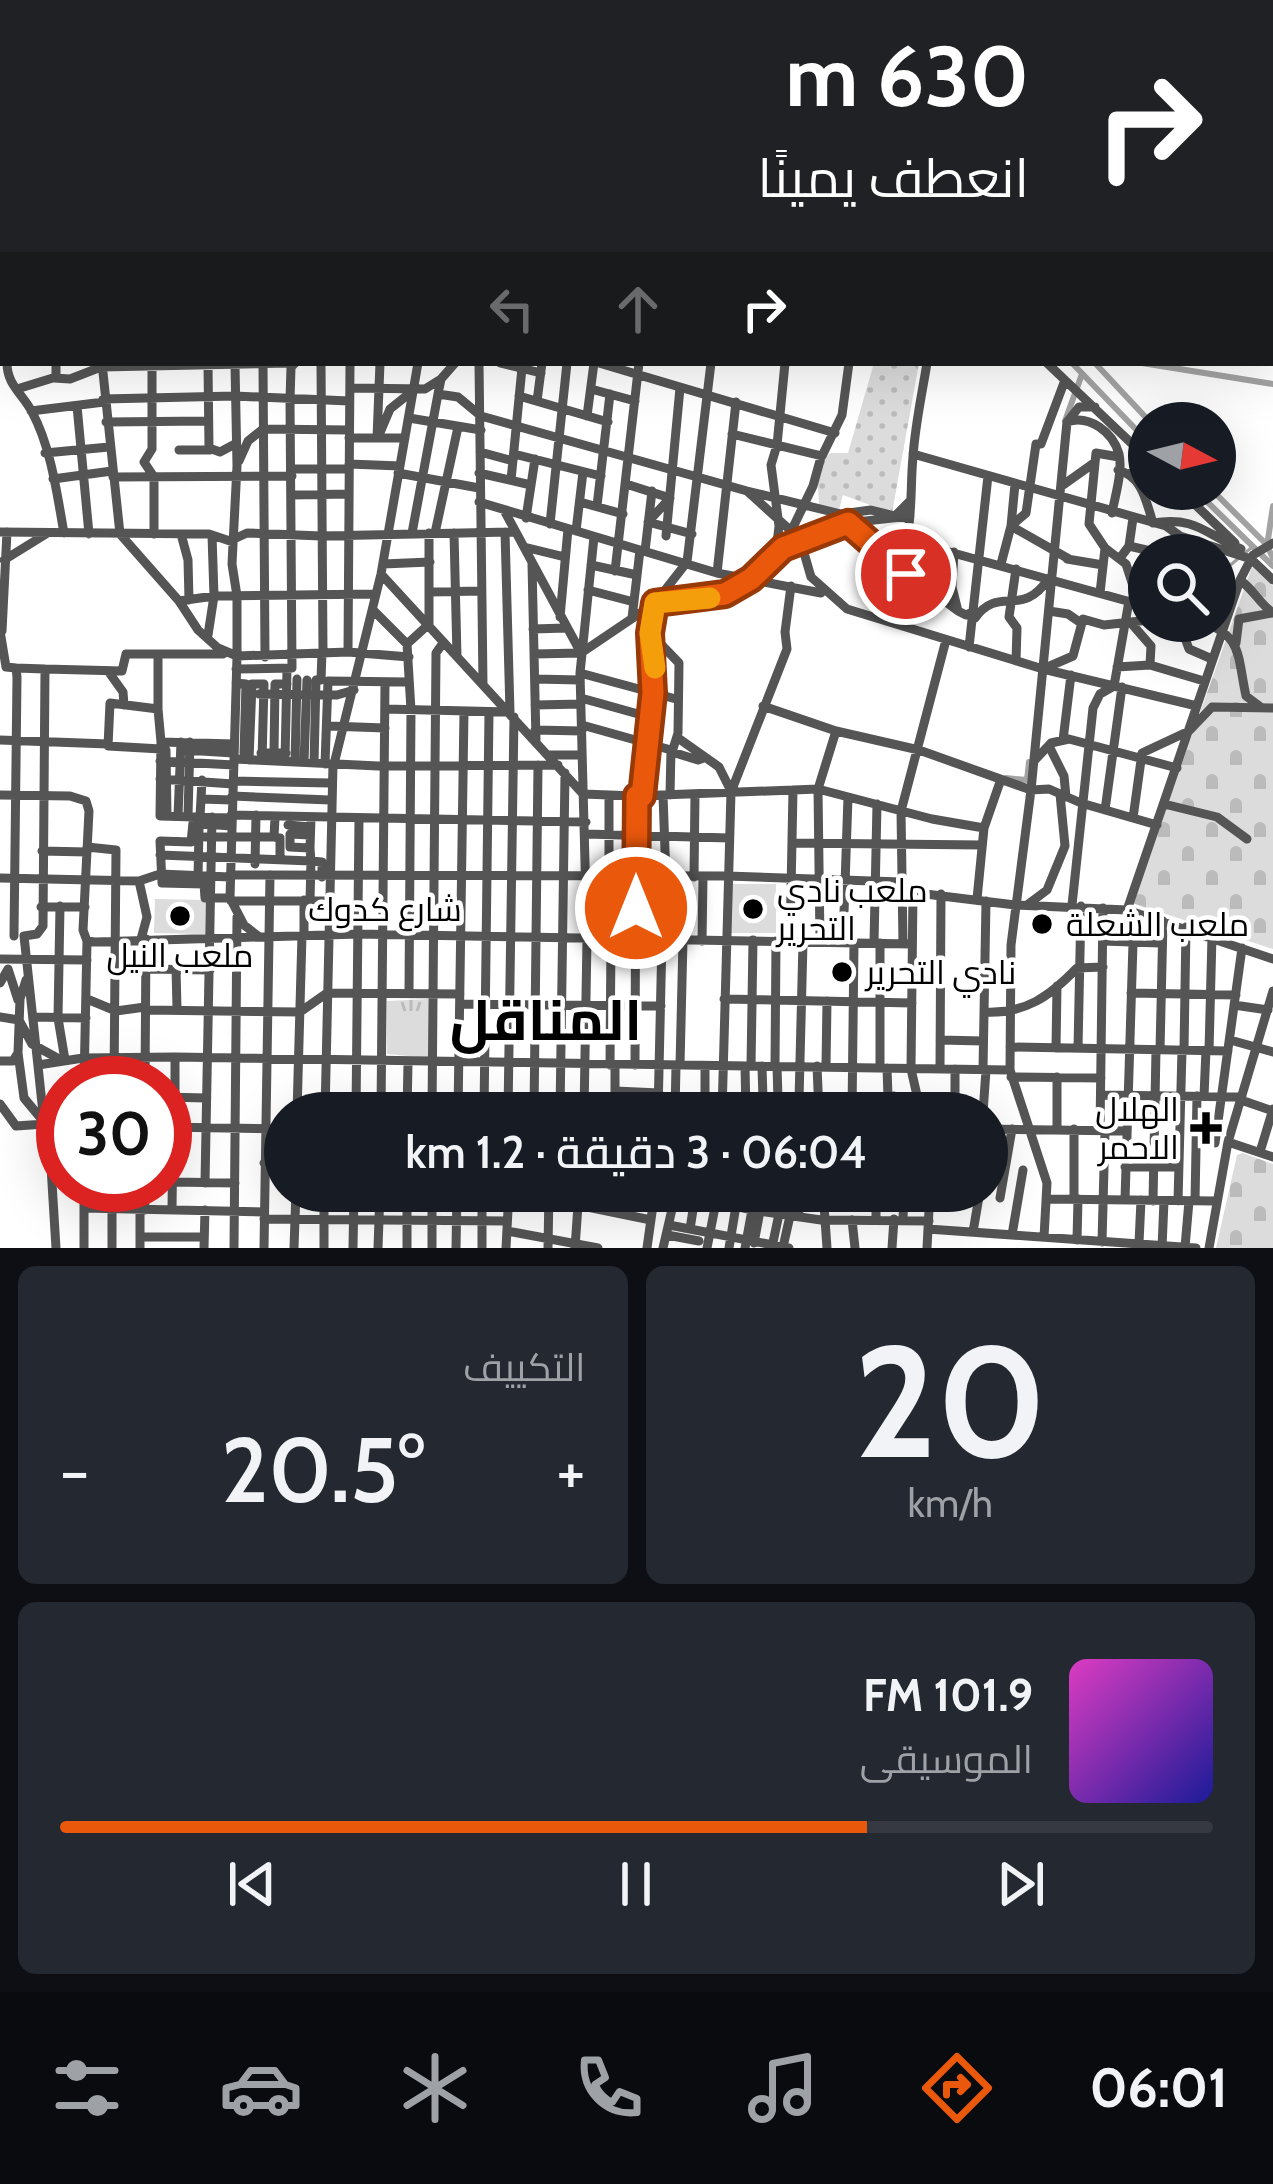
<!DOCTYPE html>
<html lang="ar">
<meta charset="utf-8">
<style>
body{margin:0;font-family:Cabin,Cairo,sans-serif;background:#242831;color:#f1f3f6;direction:rtl;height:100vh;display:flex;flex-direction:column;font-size:45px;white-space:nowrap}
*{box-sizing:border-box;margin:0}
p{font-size:39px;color:#9ea1a6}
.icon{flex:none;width:66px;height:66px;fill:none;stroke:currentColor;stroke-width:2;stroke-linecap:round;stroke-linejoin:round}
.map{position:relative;height:1248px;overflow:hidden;direction:ltr}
.panel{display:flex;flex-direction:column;gap:18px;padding:18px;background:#0d0f14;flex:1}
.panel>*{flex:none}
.guide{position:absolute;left:0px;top:0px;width:1275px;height:366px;box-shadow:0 12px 48px #0002;direction:rtl;background:#202124;color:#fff;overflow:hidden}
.needle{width:78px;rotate:97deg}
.controls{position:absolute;left:1128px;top:402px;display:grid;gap:24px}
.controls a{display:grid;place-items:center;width:108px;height:108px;border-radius:50%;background:#171b24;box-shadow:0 12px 48px #0002;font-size:60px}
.speed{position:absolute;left:36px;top:1056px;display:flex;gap:24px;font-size:60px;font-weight:700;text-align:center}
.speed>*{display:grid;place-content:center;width:156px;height:156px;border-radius:50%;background:#171b24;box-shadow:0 12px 48px #0002;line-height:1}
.speed .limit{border:18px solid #d22;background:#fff;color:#111}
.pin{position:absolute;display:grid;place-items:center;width:102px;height:102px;color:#fff;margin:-51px;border:6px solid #fff;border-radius:50%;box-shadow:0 3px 12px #0007}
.me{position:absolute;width:132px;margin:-66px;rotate:0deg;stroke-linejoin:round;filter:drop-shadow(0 0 9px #0008)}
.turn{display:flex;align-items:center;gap:42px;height:252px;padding:0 48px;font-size:54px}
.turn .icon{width:156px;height:156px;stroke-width:2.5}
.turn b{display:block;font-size:84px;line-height:102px}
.lanes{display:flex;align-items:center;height:114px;padding:0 48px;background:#0003;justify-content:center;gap:60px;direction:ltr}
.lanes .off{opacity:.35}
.big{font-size:90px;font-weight:600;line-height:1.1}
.panel .tile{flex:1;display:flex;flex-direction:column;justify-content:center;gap:18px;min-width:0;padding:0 42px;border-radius:18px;background:#242831}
.panel .dial{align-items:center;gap:0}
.dial b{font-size:156px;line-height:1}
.song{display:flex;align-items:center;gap:36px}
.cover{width:144px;height:144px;border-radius:18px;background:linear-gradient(135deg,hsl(310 70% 55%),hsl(240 70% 35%))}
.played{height:12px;border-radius:6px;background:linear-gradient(90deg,#ea580c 70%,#363941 70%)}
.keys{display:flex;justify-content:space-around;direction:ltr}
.heat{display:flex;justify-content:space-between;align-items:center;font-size:66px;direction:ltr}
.panel .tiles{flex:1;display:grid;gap:18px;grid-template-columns:1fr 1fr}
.tile:last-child{grid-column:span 2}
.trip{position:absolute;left:264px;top:1092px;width:744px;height:120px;border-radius:60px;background:#171b24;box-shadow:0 12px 48px #0002;font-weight:600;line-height:120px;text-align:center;direction:rtl}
.tabs{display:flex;height:192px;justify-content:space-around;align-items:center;background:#090b0e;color:#9ea1a6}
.tabs .icon{width:84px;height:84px}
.tabs .current{color:#ea580c}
.tabs b{font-size:54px;color:#f1f3f6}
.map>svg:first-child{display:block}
.grass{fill:#dcdcdc}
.cemetery{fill:url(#cemetery-stones)}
.park{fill:url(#park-tufts)}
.garden{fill:url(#garden-dots)}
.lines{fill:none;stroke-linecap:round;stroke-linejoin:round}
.stream{stroke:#a3a3a3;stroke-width:3}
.canal{stroke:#a3a3a3;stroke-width:6}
.minor{stroke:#555;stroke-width:9}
.route-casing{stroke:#983908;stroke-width:30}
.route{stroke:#ea580c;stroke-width:21}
.slow{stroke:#f59e0b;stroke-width:21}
.poi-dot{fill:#000;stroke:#fff;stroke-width:4.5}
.labels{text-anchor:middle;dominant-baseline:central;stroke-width:9;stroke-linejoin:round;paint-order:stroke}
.poi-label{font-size:33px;fill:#000;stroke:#fff;text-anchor:start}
.street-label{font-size:33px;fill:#000;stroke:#fff}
.town-label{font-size:57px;font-weight:bold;fill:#000;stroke:#fff}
</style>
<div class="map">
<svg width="1273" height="1248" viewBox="0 0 1273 1248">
<defs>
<pattern id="cemetery-stones" width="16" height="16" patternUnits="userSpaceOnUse" patternTransform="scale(3)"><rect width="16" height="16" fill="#dcdcdc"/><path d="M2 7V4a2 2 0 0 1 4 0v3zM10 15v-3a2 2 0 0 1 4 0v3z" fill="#bbb"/></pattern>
<pattern id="park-tufts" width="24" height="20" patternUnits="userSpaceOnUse" patternTransform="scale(3)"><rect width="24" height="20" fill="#dcdcdc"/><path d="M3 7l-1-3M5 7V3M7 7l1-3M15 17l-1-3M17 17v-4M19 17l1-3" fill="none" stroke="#bbb"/></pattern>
<pattern id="garden-dots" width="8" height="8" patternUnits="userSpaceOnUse" patternTransform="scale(3)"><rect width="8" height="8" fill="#dcdcdc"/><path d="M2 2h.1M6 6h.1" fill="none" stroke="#bbb" stroke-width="1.8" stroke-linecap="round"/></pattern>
</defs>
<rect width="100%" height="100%" fill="#fff"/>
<path class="grass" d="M731,884H776V933H731Z
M155,899L206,900L205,934L154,933Z"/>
<path class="cemetery" d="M1252,567L1273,586V949L1132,903Z
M1243,1153L1273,1164V1248H1216L1237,1155Z"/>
<path class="park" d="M428,999L429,1058L387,1054V1001Z"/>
<path class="garden" d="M874,363H919L892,513L843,495L839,510L819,506L817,469L830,453H848Z"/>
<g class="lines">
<path class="stream" d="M1228,567L1251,548"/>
<path class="canal" d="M729,0L732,3
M1072,363L1149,443
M1095,363L1151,423
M1142,363L1273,384
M1065,421L1082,374
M1194,489L1273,566
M1211,489L1267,545
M1273,506L1267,546L1273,558
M1006,778L1027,780L1029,762"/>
<path class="minor" d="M20,0L21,3
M47,0L61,3
M190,0L191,3
M75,3L76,0
M101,3L102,0
M128,3V0
M157,3L158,0
M230,3L231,0
M438,3L439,0
M558,3V0
M0,38L3,39
M0,66H3
M0,98L3,99
M0,135H3
M0,250H3
M0,281L3,282
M0,324H3
M7,363C7,385 22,393 32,412C51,447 57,494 64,533
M102,363L120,534L179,601L198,630L218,648L237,656L348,652L409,657
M321,363L323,652
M479,363L483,684
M500,363L541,373
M599,363L835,433
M1047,363L1149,460
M263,364L265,657
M152,365V449L144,462L154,477V534
M208,365L209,448L220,452L235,444
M235,365L237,466L232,564L237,596V656L230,898L244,925L258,936
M54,378L70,379L101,367L288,363
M1065,380L1041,444H1036L1026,513L1011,526L1069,559
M350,388L425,389L441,379
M17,389L56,377V363
M591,389L635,401
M438,394L458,397L481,416L747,491L800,539L783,548L751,579L725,594L655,603L581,653L534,654
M519,396L608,422
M103,399L235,396L349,401
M537,401L542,363
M77,406L89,534
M1095,407H1079L1067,422L1031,790L1049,789L1081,803L1157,825
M31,411L104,402
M587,416L594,363
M409,418L481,430
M106,422L208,421
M1067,422C1089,414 1113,432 1119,454C1123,471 1115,496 1112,513
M732,434L822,456L842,415L849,363
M379,435L390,409L415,389
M349,438H405
M377,438L380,363
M179,450H210
M480,452L513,461
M45,453L109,447
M514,454L601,476
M913,454L1166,526L1180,536L1251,559
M1119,457L1096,453L1089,524L1105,548L1126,564L1139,604L1149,614
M239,461L248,441L263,429L349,430
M349,464L400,466
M292,469H349
M1118,470C1142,476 1146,501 1153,523C1196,516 1205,534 1241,549
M398,473L479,488
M479,473L531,485
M1131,473L1149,471
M113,477L292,476
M53,479L112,471
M511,480L522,368
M626,484L670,498L648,522L692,534
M1063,485L1094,463
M1179,489L1235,543
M747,491L841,514
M292,495L349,494
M479,502L717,573L821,593
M580,502L623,514
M597,506L610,394
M505,512L581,653
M910,516L848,523L800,539L811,577L847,609L1043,669L1197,706
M526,518L535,459
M550,524L567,363
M576,531L583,472
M0,532L209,534L233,542
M412,533L438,394L441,379L455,363
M435,533L458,427
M454,533L457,657
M181,534L188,560L189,600
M666,536L680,388
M234,539L247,533L321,536L515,532
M906,540L1149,607
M1129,546L1168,555
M524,547L565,557
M783,548L813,486L821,457
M645,551L652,491
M776,552L779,526L771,465L777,445L785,363
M954,552L952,587L958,611L966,615L973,612
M1120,558L1129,546L1133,518
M1067,559L1103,565
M1251,559L1273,580
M4,560L46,534
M383,564L430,562
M532,564L536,741
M894,564L930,589L937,581L945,583L949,604
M1001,564L1011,526L1015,484
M591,565L637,575
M615,571L639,363
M717,573L736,402
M381,574L583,794L636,796L818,789L932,819L984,828L977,899
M890,575L889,561L841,514L871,510L895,516L911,500
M1130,576L1149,578
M1240,580C1254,590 1259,603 1273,613
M588,590L634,602
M430,592L481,591
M1100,593L1105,548
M179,601L214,596L376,594
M373,610L407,644
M1049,611L1068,614L1081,623
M900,614L893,601L890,575C916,544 909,495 913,457C915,425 922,394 927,363
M900,614L902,605L927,588L958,611
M560,617L568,529
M632,618L640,550
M975,618C1000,584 1021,620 1049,578
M1162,621L1182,630L1189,649L1212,659
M1198,621C1243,634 1237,655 1246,696L1262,708
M1131,623L1151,646L1150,665
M533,629L566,628
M0,631L6,667L16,668L17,677L14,936
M2,631L7,532
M650,633L679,663L678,733L672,752L698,760L704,758
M208,635L214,596L212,535
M1236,643L1239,619L1272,613
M969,647L988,476
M348,652L350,363
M158,654V709
M1016,661L1017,628L1009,617L1016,569
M1117,667L1150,665L1204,681
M16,668L45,669L43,926L37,934L24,936L44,1122L49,1134L56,1248
M45,669L122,671L126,654H223
M236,669L292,668L290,400L291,367L295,363
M1043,669L1073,656L1083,619L1104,625L1149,620
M108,671L123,692L124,705
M580,673L676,699
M535,679L580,680
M321,680L322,652
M236,683L246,684L244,753
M259,694L337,695L354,690
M581,698L649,717
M535,705L581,704
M763,706L836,731L919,750L1031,790L1011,945L1010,1070L1047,1183L1044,1237
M385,709L510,712L505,532
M582,725L671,750L670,795
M329,726L385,728
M535,730L582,731
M678,738L719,767L731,791
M0,740L108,744
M1063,740L1071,675
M1049,746L1064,776L1066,797
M161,749L108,746L110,703L158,709L161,742
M166,750L167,816
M185,750L234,753
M261,753H286
M274,753L275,684H287
M548,755H582
M234,759L378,766L558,765
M285,759L287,669
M249,760L252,684H264L262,760
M160,761L234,765
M1034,761L1051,743L1069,739L1177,768
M295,762L297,679
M304,762L307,680
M314,763L316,680
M325,764L328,681L409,682
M334,764L381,574L418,363
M160,779L233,784
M233,781L330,783
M0,795L70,796L86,801L89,811L83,930L87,941L95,942L358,934L911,944
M609,795V939
M663,795L666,878
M232,796L330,800
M642,796L653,693L650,633L655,603L687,562L711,363
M201,799L232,800
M1164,804L1217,817L1247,839
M1105,810L1122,687
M231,815L586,822
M178,816L181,742
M188,816L190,742
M200,817L202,780
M275,817L274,837L280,838V858
M231,818L160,816L161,742L234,744
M1133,818L1142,753L1189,731L1212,707L1273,708
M288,825L310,827
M984,828L1000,782
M586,834L729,838
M310,835L290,834V847L310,848L311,818
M205,837H274
M792,843L982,845
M87,847L116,850L114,1083
M42,851L87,852
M160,855L311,861L310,848
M255,864L256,815
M231,875L727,876L901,882
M694,877L695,794
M0,878L139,881L147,917L141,939
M198,878L199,829
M139,881L160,874L230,877
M901,891L1015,905L1127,910L1273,959
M913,891L911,1069L921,1113
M230,898H205L204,884L162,883L160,841L191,842L193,823L231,826
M304,900V935
M231,901H328
M310,901L311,861L322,862V877
M1027,905L1047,890L1065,846L1060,794
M1072,905L1093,708L1100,694L1114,686L1129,601
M60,906L58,1018L65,1060
M41,907H85
M1127,910L1240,580L1253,555L1273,543
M657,939L659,878
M678,939L680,877
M702,941L703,877
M790,941L793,790
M1103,941L1160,943
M820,942L818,789L836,731
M843,942L848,797
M874,943L877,804
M903,943L901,811L946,640
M0,959L87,960
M146,969L210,970
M176,969L177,1008
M0,983L8,969L18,1000
M409,993L411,710L407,644L429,624V533
M1131,993L1236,995
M87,999L116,1011L145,1007L146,1010L300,1012L327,993L460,994
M724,999L912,1003
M460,1004L661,1006
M1234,1005L1268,1010
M984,1012C1025,1014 1049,997 1077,968L1103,967
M0,1017L19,1020L32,1044L59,1059
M33,1017L86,1018
M940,1040L983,1041
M1230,1040L1273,1052
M1010,1047L1228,1051
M1056,1048L1057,986
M1078,1048L1081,906
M1160,1050L1163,921
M1184,1050L1186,927
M1209,1051L1212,936
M18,1053L24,1098L44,1122L63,1123
M0,1061H13L18,1053L20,999L26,980
M38,1065L83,1058L175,1057L1010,1070
M610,1065L611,939
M635,1065L636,796
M680,1065L683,940
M745,1066L746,1113
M751,1066L753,940
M762,1066L763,1100
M775,1066L776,941
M777,1066L778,1100
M817,1066L819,1113
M826,1066L827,1001
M880,1068V943
M940,1069L941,894
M983,1070L986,901
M1011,1077L1101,1078
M1057,1077V1129
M84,1083L87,941
M145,1083L146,939
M615,1091L659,1093
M1102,1095L1242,1097
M1204,1096L1206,1050
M165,1097L206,1098
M175,1097V1057
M799,1100L803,942
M865,1100L888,1097L887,1068
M1241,1100L1273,1111
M722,1101L818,1100
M508,1102H584
M658,1102L722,1103
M0,1104L16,1126L45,1124
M325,1105L508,1109
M297,1113L302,935
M325,1113L333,764
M356,1113L359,818
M381,1113L385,682
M407,1113L408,1063
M432,1113L436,653L443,643
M458,1113L464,711
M484,1113L489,712
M508,1113L514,717
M534,1113L538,765
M560,1113L565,773
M584,1113L587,939L580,673L594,537
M615,1113V1065
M658,1113L662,939
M675,1113L676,1065
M705,1113V1066
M722,1113L731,792L787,649L785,632L791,586
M852,1113L854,943
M893,1113L894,1096
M955,1113V1069
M983,1113L986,1070
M165,1127L285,1129
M987,1129L1126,1131
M1100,1130L1103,908
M1228,1142L1273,1157
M1196,1143H1215L1242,948
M1260,1152L1273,1109
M264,1163L285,1164
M1125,1167H1179
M173,1182L235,1183
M205,1183L212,817
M144,1185L145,1210
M509,1191L651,1220
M673,1191L752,1210L821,1220L929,1221
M798,1191L799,1217
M823,1191L827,1248
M1000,1198L1012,1129
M1047,1199L1215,1201
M1074,1199V1129
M1125,1200L1133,943
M1153,1201L1156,1050
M1178,1201L1182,1050
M1195,1201L1197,1096
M84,1208L264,1212
M112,1209V1248
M172,1210L173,1127
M767,1212L768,1191
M264,1219L507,1221
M852,1220L855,1248
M876,1220V1191
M903,1220L904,1191
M669,1225L789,1248
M690,1229L695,1197
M928,1229L1196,1248
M507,1231L598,1248
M973,1232L980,1191
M667,1235L699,1241
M1012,1235L1023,1170
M140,1237H204
M1077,1240L1078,1199
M1102,1242L1105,1131
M754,1243L760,1211
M1139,1243L1141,1200
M772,1247L779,1214
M783,1247L790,1216
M1185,1247L1189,1201
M84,1248V1185
M140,1248V1210
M204,1248L205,1210
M234,1248L237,917
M264,1248L270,875
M294,1248L296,1191
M324,1248V1191
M353,1248L354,1191
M378,1248L380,1191
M407,1248V1191
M432,1248V1191
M456,1248L457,1191
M482,1248V1191
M506,1248L509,1191
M548,1248L549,1191
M575,1248L579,1191
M647,1248L655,1191
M663,1248L676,1192
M707,1248L716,1202
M729,1248L736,1206
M745,1248L752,1210
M892,1248L894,1219
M927,1248L930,1191
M1162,1248L1164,1201
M1209,1248L1228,1142L1273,991"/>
</g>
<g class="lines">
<g class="route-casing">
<path id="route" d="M636,908L637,796H642L653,693L650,633L655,603L725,594L751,579L783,548L848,523L906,574"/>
</g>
<use href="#route" class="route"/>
<path class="slow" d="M655,668L650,633L655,603L710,598"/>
</g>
<g class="poi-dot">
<circle cx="753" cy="909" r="12"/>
<circle cx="180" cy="916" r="12"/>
<circle cx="1042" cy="924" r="12"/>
<circle cx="842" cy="972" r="12"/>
<path d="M1200 1110h12v12h12v12h-12v12h-12v-12h-12v-12h12z"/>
</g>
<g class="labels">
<g class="poi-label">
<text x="777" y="890">ملعب نادي<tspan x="777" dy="38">التحرير</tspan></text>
<text x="1066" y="924">ملعب الشعلة</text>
<text x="180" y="955" text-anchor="middle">ملعب النيل</text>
<text x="866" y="972">نادي التحرير</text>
<text x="1179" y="1109" text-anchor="end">الهلال<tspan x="1179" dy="38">الاحمر</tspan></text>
</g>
<g class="street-label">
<text x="385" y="909">شارع كدوك</text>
</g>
<g class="town-label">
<text x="546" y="1019">المناقل</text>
</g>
</g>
</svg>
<div class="controls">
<a><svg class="needle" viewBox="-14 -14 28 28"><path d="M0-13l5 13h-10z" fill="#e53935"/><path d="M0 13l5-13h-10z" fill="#9ea1a6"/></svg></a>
<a><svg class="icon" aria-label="search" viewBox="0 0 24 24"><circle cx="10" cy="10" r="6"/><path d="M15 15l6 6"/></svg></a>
</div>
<div class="speed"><div class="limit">30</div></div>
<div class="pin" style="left:906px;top:574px;background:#d93025"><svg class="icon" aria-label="arrive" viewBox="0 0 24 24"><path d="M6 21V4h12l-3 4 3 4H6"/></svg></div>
<svg class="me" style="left:636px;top:908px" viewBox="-20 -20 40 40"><circle r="17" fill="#ea580c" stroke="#fff" stroke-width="3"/><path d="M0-11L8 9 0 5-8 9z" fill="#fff"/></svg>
<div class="trip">06:04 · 3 دقيقة · 1.2 km</div>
<div class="guide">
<div class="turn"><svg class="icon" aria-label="right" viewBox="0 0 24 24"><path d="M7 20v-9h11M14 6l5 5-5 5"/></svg><div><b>630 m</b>انعطف يمينًا</div></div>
<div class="lanes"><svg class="icon off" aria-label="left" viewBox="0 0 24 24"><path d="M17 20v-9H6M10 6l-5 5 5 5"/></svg><svg class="icon off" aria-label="ahead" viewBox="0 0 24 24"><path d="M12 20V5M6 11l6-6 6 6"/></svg><svg class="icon" aria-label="right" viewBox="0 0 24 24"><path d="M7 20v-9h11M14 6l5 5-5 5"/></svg></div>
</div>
</div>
<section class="panel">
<div class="tiles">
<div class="tile dial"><b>20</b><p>km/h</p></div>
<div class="tile"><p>التكييف</p>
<div class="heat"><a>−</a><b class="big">20.5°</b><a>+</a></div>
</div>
<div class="tile">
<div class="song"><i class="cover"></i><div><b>101.9 FM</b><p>الموسيقى</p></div></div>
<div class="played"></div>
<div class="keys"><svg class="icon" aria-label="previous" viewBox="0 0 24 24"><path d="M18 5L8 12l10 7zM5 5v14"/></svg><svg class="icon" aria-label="pause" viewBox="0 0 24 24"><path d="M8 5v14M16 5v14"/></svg><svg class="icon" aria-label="next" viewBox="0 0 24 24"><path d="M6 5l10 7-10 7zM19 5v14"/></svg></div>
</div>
</div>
</section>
<nav class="tabs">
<b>06:01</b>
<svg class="icon current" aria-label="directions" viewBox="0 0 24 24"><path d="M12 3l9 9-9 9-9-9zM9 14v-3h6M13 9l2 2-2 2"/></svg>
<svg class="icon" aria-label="music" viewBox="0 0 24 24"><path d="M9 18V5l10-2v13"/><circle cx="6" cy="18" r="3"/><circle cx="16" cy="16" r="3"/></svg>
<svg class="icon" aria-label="phone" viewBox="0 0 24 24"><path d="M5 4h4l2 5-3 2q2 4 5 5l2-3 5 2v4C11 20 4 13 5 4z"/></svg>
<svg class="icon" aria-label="climate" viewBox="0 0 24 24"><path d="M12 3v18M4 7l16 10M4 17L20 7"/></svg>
<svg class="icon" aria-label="car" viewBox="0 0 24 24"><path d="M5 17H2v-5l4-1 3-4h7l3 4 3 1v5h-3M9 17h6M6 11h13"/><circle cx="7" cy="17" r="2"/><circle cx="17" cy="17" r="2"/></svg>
<svg class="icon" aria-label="filters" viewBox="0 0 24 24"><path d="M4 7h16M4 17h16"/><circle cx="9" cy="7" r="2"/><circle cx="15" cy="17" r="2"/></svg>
</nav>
